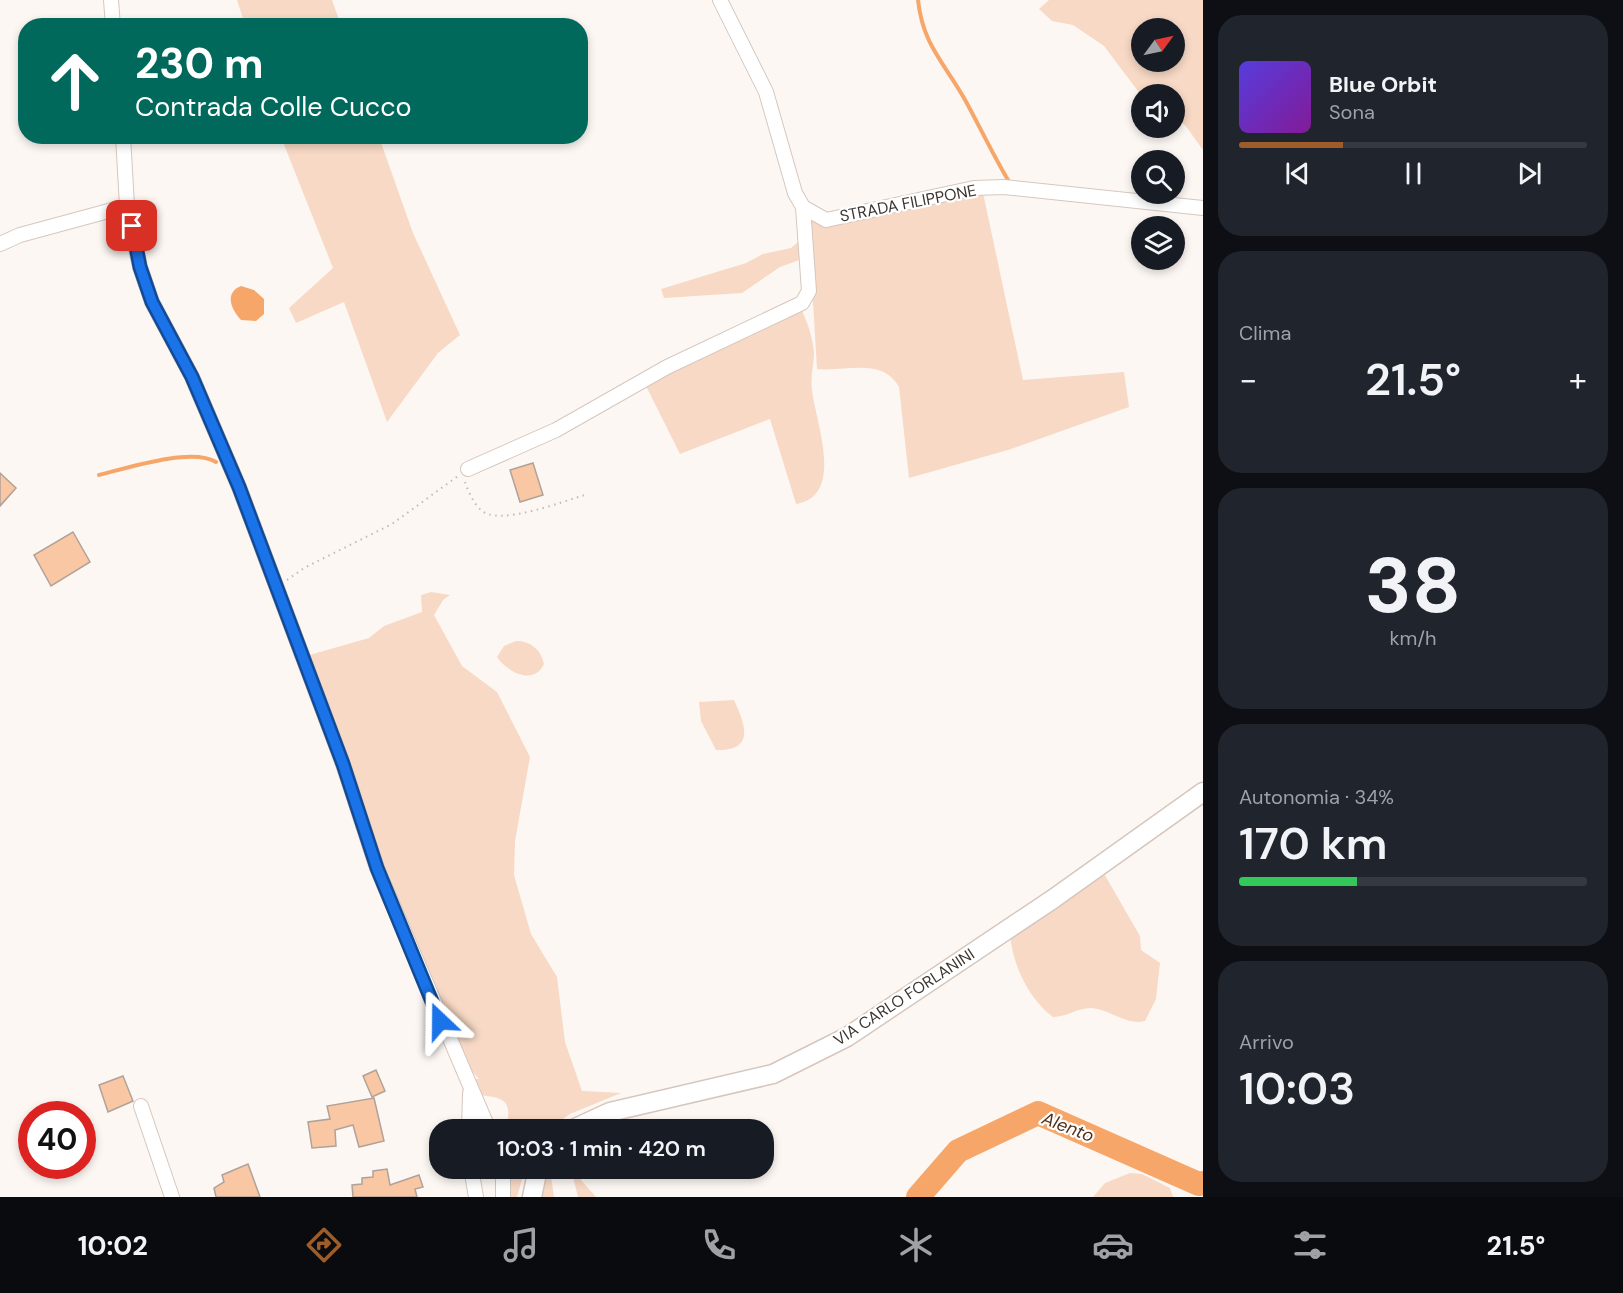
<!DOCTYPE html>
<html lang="it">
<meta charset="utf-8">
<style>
body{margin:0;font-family:"DM Sans",sans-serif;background:#20242c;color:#f1f3f6;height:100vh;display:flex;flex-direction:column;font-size:22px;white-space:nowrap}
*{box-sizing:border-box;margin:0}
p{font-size:20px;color:#9ea1a6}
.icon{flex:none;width:33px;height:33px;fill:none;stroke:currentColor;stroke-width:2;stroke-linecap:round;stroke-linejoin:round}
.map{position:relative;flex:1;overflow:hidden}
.side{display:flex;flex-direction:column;gap:15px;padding:15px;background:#0d0f14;width:420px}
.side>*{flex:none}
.banner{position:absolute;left:18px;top:18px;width:570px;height:126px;border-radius:24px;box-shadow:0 3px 9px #0003;background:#00695c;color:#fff;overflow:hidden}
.needle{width:39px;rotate:57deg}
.buttons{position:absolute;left:1131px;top:18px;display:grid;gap:12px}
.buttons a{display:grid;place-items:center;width:54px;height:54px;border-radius:50%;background:#171b24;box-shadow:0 3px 9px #0003;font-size:30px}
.speed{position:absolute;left:18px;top:1101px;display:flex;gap:12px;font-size:30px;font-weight:700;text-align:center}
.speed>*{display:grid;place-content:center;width:78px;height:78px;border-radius:50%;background:#171b24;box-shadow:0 3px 9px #0003;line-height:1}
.speed .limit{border:9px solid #d22;background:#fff;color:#111}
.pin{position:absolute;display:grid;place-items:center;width:51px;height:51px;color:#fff;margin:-26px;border-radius:12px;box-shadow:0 3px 9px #0006}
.me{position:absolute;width:66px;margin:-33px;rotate:337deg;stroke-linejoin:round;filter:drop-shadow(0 0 4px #0008)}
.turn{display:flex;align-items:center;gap:21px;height:126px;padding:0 18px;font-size:27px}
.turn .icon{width:78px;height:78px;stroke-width:2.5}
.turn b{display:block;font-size:42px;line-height:51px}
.big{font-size:45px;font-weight:600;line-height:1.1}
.side .card{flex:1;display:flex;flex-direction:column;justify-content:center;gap:9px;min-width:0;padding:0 21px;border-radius:24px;background:#20242c}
.side .dial{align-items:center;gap:0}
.dial b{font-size:78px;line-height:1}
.song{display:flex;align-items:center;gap:18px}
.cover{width:72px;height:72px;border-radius:9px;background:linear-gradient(135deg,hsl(250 70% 55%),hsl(290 70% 35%))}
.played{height:6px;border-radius:3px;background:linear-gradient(90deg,#9e5d28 30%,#363941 30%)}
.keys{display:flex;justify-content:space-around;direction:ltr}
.heat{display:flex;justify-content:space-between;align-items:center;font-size:33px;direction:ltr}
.charge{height:9px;border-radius:4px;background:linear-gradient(90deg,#34c759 34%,#363941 0)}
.trip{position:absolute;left:429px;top:1119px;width:345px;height:60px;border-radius:24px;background:#171b24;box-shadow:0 3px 9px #0003;font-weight:600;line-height:60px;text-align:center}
.tabs{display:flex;height:96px;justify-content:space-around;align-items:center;background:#090b0e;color:#9ea1a6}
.tabs .icon{width:42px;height:42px}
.tabs .active{color:#9e5d28}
.tabs b{font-size:27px;color:#f1f3f6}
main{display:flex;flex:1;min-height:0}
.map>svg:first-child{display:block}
.green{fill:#f7d9c5;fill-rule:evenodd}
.water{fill:#f7a669}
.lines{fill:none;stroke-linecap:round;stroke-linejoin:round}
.stream{stroke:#f7a669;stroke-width:4}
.river{stroke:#f7a669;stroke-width:24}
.building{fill:#f9c7a4;stroke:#b0a299;stroke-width:1.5}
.minor-casing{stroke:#d6c7be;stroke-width:16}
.major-casing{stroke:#d6c7be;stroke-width:21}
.path{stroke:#c1bbb7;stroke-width:2;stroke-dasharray:1.5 4.5;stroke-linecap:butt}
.minor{stroke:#fff;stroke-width:14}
.major{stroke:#fff;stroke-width:18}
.route-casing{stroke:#114b97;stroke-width:15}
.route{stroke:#1a73e8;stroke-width:10}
.labels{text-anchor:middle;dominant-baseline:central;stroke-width:4.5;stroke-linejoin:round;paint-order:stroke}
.street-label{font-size:16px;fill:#3b3531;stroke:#fff}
.water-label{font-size:18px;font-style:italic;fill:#523118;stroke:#fff}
</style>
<main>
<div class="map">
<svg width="1203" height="1197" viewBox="0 0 1203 1197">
<rect width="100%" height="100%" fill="#fdf7f3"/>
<path class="green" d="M237,0H332L341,25H245Z
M1049,0H1203V150L1185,125L1175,120L1174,94L1141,95L1104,46L1073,25L1052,21L1039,9ZM1174,28V62H1142V28Z
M281,137H379L413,233L460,335L438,353L387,422L344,302L296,323L289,308L333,268Z
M983,193L1023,380L1124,372L1129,407L1008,450L909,478L899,387C882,357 846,372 817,369L808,219L822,221L947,196Z
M798,242L802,259L780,267L742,293L664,298L661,289L746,263L763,254L791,248Z
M801,308C807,322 813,337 814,353C814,365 810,377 812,390C815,420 846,496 796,504L770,419L680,454L645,384Z
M431,592L450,595L443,600L434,615L462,666L497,692L530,757L515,841L514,875L531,934L557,977L565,1042L582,1091L621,1093L570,1114L547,1130L506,1129C512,1102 507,1098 480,1095L472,1079H479L467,1066L385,874L306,656L369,638L384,626L422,612L421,595Z
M516,641C530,641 541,649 544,664C534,686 507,672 497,657L504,646Z
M734,700C745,724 756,751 716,750L701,721L699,702Z
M1103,872L1140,936L1141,950L1160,963L1156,999L1145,1021L1139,1022C1122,1022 1108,1009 1091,1008C1077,1008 1067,1017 1053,1017C1028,998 1012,964 1010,933Z
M507,1169H525L517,1197H507Z
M541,1169H550L554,1197H533Z
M571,1169H581V1180L596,1197H578Z
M1130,1173L1142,1174L1170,1188L1173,1197H1093L1105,1183Z"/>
<path class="water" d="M241,286L254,290L264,299V314L256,321L241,320C231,309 224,293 241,286Z"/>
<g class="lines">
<path class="stream" d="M918,0C923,45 943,61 964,98C979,125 992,153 1008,180
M99,475C127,468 192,447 216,462"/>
<path class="river" d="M918,1197L958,1151L1038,1113L1199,1184L1203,1183"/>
</g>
<path class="building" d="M533,463L543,495L520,502L510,470Z
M0,473L16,488L0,506Z
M73,532L90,562L51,586L34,555Z
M376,1070L385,1091L372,1097L363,1076Z
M123,1076L133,1101L108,1112L99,1085Z
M374,1098L384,1141L359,1147L353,1125L335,1130L336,1146L312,1148L308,1122L330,1119L327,1106Z
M248,1164L260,1197H216L214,1188L224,1182L222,1175Z
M387,1169L390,1185L419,1175L423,1187L415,1189L417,1197H353L352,1185L362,1184V1178L373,1177V1171Z"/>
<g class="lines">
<g class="minor-casing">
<path id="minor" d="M111,0L113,26
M720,0L766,92L795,193L803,207L826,220L974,188L1004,187L1203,208
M123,136L127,206L140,267L152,302L192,377L239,487L343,764L377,868L489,1130
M0,244L20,235L127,206
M468,469L556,430L667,367L802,303L809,291L803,207
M141,1106L172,1197
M469,1130L470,1093
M471,1168L476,1197
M503,1197V1168"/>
</g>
<g class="major-casing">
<path id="major" d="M571,1130L610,1112L773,1074L847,1037L1053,899L1203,792
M532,1197L538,1168"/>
</g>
<path class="path" d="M465,482C468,491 474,504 481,510C499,527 563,501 585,495
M287,580L304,568L392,524L458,476"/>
<use href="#minor" class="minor"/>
<use href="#major" class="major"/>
</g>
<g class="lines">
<g class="route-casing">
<path id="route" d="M132,226L140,267L152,302L192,377L239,487L343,764L377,868L440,1021"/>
</g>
<use href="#route" class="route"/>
</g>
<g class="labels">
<g class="street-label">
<text transform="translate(908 203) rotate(-11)">STRADA FILIPPONE</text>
<text transform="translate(904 997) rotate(-33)">VIA CARLO FORLANINI</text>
</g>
<g class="water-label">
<text transform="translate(1068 1127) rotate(21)">Alento</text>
</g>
</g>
</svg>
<div class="buttons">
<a><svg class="needle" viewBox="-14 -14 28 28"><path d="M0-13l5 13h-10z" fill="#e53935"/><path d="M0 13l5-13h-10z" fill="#9ea1a6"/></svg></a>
<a><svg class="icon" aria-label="sound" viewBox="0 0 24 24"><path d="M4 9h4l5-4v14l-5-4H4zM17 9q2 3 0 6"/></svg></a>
<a><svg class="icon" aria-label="search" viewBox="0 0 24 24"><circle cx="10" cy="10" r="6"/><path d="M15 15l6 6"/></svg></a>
<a><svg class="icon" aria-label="layers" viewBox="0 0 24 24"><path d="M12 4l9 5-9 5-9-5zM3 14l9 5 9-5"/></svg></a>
</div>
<div class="speed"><div class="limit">40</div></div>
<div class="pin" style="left:132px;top:226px;background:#d93025"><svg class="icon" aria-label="arrive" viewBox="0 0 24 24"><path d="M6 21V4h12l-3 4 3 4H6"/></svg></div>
<svg class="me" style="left:440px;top:1021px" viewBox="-20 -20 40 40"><path d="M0-17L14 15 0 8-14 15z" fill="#1a73e8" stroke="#fff" stroke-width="4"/></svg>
<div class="trip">10:03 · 1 min · 420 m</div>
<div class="banner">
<div class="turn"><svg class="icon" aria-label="ahead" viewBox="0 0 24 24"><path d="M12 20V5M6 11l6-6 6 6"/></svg><div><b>230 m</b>Contrada Colle Cucco</div></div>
</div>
</div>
<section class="side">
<div class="card">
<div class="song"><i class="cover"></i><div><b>Blue Orbit</b><p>Sona</p></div></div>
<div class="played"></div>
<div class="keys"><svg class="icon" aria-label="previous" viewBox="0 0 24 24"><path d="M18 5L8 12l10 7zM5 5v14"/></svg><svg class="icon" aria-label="pause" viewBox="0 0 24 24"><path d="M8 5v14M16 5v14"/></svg><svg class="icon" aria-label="next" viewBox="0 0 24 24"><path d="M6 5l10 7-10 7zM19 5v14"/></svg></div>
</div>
<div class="card"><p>Clima</p>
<div class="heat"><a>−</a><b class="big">21.5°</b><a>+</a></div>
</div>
<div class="card dial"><b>38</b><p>km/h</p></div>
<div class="card"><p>Autonomia · 34%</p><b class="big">170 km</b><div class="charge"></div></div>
<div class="card"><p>Arrivo</p><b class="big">10:03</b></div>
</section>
</main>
<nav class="tabs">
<b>10:02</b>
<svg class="icon active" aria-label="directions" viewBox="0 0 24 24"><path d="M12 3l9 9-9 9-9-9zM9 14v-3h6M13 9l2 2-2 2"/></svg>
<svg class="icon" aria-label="music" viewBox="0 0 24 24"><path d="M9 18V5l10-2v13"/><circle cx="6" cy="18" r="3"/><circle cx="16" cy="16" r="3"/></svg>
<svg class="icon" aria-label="phone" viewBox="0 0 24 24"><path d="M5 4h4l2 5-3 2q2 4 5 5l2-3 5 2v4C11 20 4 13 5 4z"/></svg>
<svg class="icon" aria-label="climate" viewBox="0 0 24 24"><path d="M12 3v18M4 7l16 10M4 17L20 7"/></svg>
<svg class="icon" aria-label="car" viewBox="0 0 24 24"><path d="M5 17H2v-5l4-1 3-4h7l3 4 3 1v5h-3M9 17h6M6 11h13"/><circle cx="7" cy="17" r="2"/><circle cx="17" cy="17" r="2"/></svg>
<svg class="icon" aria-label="filters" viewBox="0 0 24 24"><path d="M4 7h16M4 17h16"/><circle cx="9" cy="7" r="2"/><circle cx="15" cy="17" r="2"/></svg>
<b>21.5°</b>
</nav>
